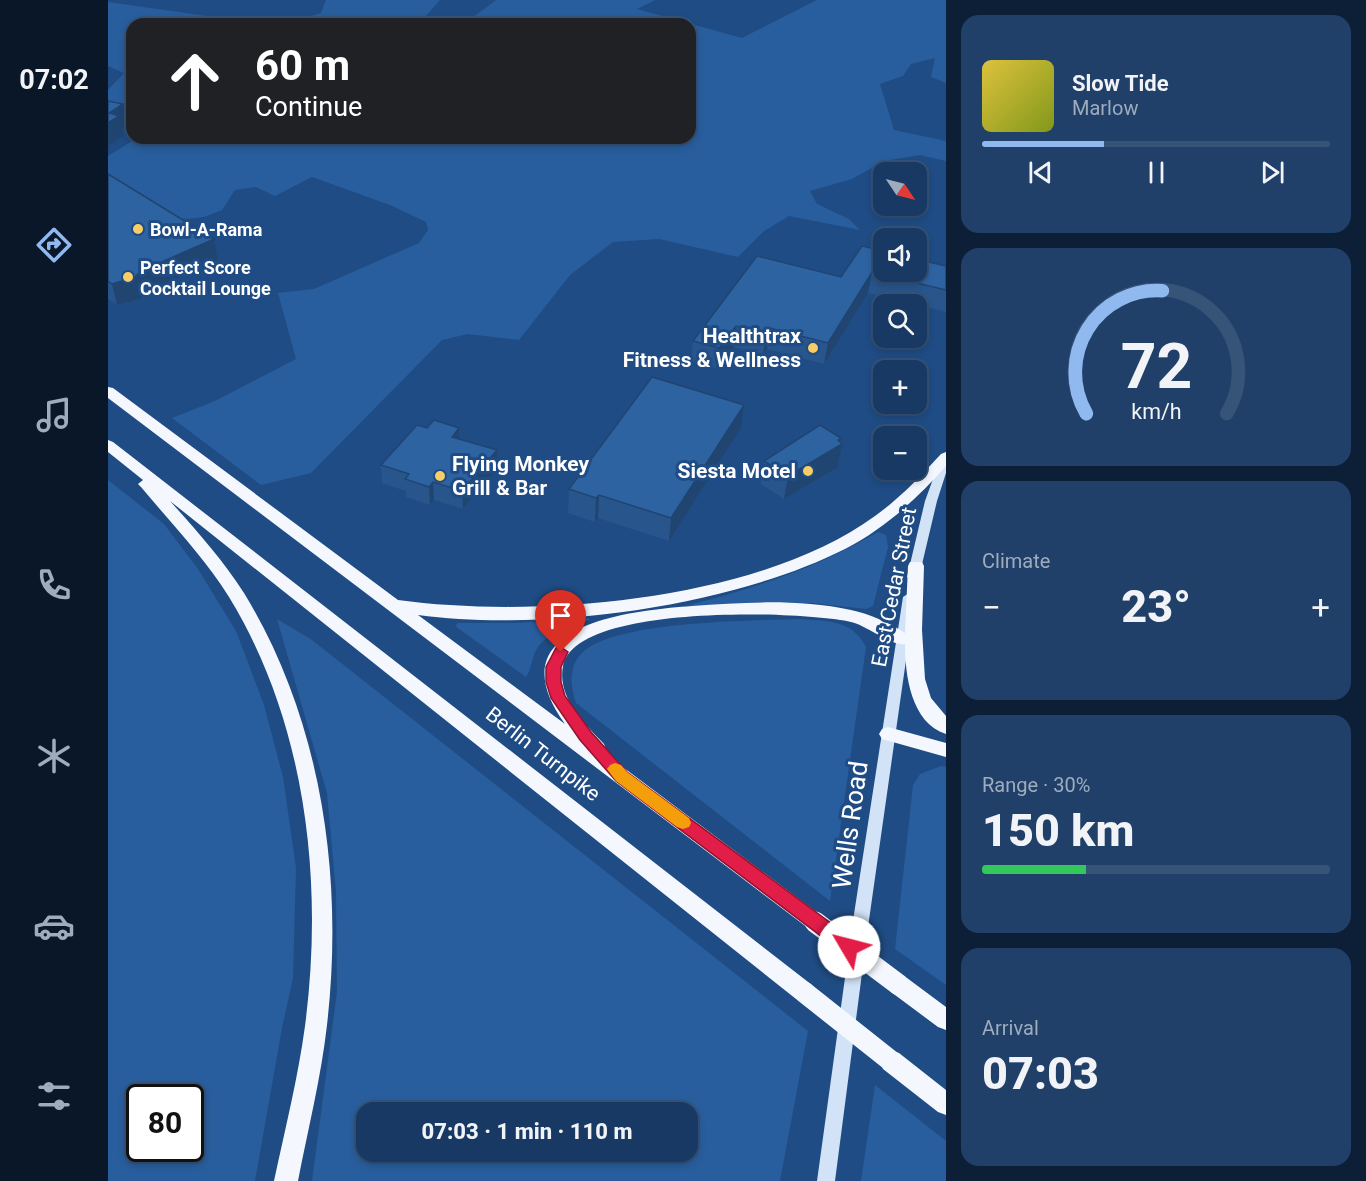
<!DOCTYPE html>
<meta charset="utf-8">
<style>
body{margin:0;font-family:Roboto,sans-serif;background:#204069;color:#f1f3f6;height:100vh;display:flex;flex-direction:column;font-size:22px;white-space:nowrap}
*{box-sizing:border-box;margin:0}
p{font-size:20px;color:#9eacbe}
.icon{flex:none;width:33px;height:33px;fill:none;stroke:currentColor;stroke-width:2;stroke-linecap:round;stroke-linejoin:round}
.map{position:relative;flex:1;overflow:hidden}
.details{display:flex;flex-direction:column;gap:15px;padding:15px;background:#0d1f36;width:420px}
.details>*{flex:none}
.banner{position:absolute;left:18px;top:18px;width:570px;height:126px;border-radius:18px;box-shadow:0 3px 9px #0003,0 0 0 2px #365378;background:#202124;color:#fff;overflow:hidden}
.needle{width:39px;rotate:125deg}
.fabs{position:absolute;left:765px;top:162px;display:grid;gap:12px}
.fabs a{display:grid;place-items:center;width:54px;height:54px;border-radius:12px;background:#173963;box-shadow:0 3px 9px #0003,0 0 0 2px #365378;font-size:30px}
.speed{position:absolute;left:18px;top:1084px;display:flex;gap:12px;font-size:30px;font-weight:700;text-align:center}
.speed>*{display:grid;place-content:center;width:78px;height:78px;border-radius:50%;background:#173963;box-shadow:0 3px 9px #0003,0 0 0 2px #365378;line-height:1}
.speed .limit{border:3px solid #111;border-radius:9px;background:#fff;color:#111}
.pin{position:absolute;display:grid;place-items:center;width:51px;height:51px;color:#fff;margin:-62px -26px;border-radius:50% 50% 50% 0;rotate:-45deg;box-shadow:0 0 6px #0007}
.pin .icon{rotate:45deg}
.me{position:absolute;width:66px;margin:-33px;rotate:307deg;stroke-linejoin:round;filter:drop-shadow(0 0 4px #0008)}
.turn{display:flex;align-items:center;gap:21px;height:126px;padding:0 30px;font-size:27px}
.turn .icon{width:78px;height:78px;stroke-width:2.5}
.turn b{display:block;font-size:42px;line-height:51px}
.big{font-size:45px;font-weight:800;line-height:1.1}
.details .widget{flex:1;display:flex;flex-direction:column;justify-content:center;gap:9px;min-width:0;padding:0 21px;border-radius:18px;background:#204069}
.details .dial{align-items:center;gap:0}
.dial svg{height:156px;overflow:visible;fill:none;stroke:#365378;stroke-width:7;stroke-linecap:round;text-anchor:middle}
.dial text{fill:#f1f3f6;stroke:none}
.song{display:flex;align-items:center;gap:18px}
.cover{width:72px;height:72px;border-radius:9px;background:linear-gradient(135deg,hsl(50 70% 55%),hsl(70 70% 35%))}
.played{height:6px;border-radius:3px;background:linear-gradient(90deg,#90b9f0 35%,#365378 35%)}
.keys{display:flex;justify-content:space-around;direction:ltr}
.heat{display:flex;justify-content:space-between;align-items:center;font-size:33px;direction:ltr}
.charge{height:9px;border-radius:4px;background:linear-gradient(90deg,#34c759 30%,#365378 0)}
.trip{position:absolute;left:248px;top:1102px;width:342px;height:60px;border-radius:18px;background:#173963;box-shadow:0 3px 9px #0003,0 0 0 2px #365378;font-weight:800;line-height:60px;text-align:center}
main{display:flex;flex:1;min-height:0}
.tab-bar{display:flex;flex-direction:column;width:108px;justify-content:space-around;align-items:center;background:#091728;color:#9eacbe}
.tab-bar .icon{width:42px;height:42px}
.tab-bar .on{color:#90b9f0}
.tab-bar b{font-size:27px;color:#f1f3f6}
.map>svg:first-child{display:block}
.green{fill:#285e9d;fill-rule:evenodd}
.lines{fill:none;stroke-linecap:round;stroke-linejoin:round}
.secondary{fill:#d2e2f7;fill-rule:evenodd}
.trunk{fill:#f4f8fe;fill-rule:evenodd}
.trunk-bridge{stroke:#f4f8fe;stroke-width:21}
.wall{fill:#28558b}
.shaded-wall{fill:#204571}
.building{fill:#2e63a2;stroke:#204571;stroke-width:1.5}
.route{fill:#e11d48;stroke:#92132f;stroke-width:1.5}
.slow{fill:#f59e0b}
.poi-dot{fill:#f8cd66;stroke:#1f4c84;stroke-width:2}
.labels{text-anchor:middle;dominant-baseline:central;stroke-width:6;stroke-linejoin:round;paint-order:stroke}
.far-poi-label{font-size:18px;font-weight:bold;fill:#fff;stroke:#1f4c84;text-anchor:start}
.poi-label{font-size:21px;font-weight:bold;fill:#fff;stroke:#1f4c84;text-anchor:end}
.street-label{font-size:21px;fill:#fff;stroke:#1f4c84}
.near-street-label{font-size:26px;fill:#fff;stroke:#1f4c84}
</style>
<main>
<nav class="tab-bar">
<b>07:02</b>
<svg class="icon on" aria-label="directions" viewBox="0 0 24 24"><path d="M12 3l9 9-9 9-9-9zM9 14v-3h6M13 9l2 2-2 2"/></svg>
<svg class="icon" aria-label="music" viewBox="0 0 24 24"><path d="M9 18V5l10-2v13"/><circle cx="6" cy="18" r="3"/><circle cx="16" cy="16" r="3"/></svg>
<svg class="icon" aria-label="phone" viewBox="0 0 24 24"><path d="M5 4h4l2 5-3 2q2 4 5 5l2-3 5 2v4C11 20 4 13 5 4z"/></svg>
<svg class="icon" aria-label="climate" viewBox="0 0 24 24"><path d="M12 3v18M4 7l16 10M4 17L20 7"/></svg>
<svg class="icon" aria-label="car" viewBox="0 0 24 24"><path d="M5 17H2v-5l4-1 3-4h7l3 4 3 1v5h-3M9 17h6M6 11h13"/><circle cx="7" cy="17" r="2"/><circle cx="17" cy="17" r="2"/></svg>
<svg class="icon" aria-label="filters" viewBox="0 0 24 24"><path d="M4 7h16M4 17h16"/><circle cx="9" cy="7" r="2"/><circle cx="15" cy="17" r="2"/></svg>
</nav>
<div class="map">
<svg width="838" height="1181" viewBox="0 0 838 1181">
<rect width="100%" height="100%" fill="#1f4c84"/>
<path class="green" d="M218,0H332L318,16L360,21L388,0H547L529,9L634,38L709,0H838V83L823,77L827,58L803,64L795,76L772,84L786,130L838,141V161L812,155L776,161L744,179L702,191L709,204L741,219L752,230L681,216L656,231L630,257L551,239L505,242L462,275L411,340L360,334L334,340L203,473L153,485L64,418L107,401L188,359L170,293L206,289L311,243L320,230L318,222L282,205L204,177L167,196L148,187L127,190L114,210L96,217L79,219L60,216L0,184V156L29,138H582V24H178L213,13Z
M0,2L155,24H24V106L0,102V90L16,73L0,66Z
M0,480L56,524L90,569L128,631L156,705L175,777L188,868L185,978L174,1028L147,1181H0ZM32,1098H82V1149H32Z
M770,532L778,535L780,547L765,606L758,609L704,603L576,606C645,589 709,568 770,532Z
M481,618L482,620C462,626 434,633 426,655C423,663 423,670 418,677L347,626L350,623H409Z
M169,619L204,640L700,1031L672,1181H204L229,992L228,892L219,793ZM258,1113H579V1152H258Z
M690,619C718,621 744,619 758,647L722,901L468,703C462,686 460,666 475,652C509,621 642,621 690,619Z
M833,766L838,767V985L787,949L805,785L812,774Z
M767,1085L838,1141V1181H753Z"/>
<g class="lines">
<path class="secondary" d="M838,454V473L829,501L811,577L805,581L799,577L817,501L833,457Z
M801,593L807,597L760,927L727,1181H709L744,927L795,597Z"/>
<path class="trunk" d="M0,387L5,388L290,600C429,619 651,601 767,516C792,498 812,477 833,454L838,452V466C809,499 776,529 737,549C622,607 436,632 310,615L457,724C386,626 517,611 584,606C637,602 691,599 743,610C762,614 780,622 797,633L800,566L802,562H814L816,566L814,630L817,679L823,698L838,716V734C803,723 797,675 797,644C785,647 758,625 743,622C694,611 467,603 455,666C449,698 476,723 496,744L498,749L496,753L714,916L717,922L714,928L707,931L700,928L0,398Z
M0,440L5,442L704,985L707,992L704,999L696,1002L688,999L62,501C88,530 115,560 136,593C214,721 236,877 219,1025C213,1078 200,1129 190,1181H166C177,1129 190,1078 197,1026C216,881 198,723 121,597C96,557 63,523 33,487L30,484L35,480L0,452Z
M780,727L838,743V757L774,739L771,734L774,729Z
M791,975L799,978L838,1007V1030L830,1027L783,992L780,985L783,978Z
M783,1050L791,1053L838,1090V1115L830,1112L775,1069L772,1061L775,1053Z"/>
<path class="trunk-bridge" d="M707,922L791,985
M696,992L783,1061"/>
</g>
<path class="wall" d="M0,174L106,239L110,260L38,293L32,299L9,305L0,299Z
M754,246L838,266V312L760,293L716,364L659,349L655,355L626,347L608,369L583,362L585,341L733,277Z
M636,405L633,428L561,541L490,518L487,522L460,513L461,489Z
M319,428H351L352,439L389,468L355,509L326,500L322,505L298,497V491L274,483L273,465Z
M733,438L732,442L734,444L730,467L676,499L653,484L656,461Z"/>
<path class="shaded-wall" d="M15,104L20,124L14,128L15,136L0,146V123L1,113Z
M106,239L110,260L38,293L32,299L9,305L4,284Z
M764,272L760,293L716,364L720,343Z
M628,326L626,347L608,369L611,348Z
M662,328L659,349L655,355L658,334Z
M636,405L633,428L561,541L563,518Z
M351,428L352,446L344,437Z
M733,438L731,446L734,444L730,467L676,499L680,476Z
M389,450V468L355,509L354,491Z
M325,482L326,500L322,505L321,487Z
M491,495L490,518L487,522L488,498Z"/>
<path class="building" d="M0,101L15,104L1,113L11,116L0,123Z
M0,174L106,239L33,271L27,277L4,284L0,281Z
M754,246L776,251V272H808V259L838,266V290L764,272L720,343L662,328L658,334L628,326L611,348L585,341L649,256L733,277Z
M544,377L636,405L563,518L491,495L488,498L461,489Z
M326,420L351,428L344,437L389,450L354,491L325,482L321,487L297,479L301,474L273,465L309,425L319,428Z
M712,425L733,438L730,440L734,444L680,476L656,461Z"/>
<path class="route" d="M453,647L460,652L453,667V682L457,696L483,732L519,772L747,941L749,947L747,952L741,955L734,952L508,781L472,740L443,698L438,682V667L448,648Z"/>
<path class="slow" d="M507,763L513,765L519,772L581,818L583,823L581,827L575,829L569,827L508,781L499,769L502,765Z"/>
<g class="poi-dot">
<circle cx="30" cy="229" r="6"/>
<circle cx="20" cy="277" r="6"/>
<circle cx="705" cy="348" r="6"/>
<circle cx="700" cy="471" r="6"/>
<circle cx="332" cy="476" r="6"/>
</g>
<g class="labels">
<g class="far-poi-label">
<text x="42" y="229">Bowl-A-Rama</text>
<text x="32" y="267">Perfect Score<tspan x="32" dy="21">Cocktail Lounge</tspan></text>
</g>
<g class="poi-label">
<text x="693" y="336">Healthtrax<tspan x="693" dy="24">Fitness &amp; Wellness</tspan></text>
<text x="344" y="464" text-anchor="start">Flying Monkey<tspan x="344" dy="24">Grill &amp; Bar</tspan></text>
<text x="688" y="471">Siesta Motel</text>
</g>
<g class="street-label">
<text transform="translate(786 587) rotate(-79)">East Cedar Street</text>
<text transform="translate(435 754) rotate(38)">Berlin Turnpike</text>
</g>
<g class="near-street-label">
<text transform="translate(742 825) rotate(-82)">Wells Road</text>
</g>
</g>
</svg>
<div class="fabs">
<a><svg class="needle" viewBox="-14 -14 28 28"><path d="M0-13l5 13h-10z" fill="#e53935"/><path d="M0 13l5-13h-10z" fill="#9eacbe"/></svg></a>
<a><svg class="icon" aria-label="sound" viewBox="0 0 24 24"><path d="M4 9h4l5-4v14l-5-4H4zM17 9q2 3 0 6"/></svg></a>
<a><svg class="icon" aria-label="search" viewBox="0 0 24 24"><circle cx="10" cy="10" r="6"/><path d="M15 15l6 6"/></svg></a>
<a>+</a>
<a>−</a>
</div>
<div class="speed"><div class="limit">80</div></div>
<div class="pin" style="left:453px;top:652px;background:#d93025"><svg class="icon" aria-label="arrive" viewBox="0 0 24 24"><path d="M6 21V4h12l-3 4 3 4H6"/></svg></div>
<svg class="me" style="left:741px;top:947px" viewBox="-20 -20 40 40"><circle r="19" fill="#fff"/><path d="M0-13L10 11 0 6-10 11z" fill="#e11d48"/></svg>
<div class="trip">07:03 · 1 min · 110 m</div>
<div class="banner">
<div class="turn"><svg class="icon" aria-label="ahead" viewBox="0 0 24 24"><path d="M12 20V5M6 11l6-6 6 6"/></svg><div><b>60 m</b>Continue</div></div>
</div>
</div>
<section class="details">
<div class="widget">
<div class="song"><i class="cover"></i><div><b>Slow Tide</b><p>Marlow</p></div></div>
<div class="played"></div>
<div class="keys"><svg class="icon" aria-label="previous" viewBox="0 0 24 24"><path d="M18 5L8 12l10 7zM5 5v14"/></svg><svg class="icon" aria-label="pause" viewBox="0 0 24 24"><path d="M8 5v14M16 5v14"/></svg><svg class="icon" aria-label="next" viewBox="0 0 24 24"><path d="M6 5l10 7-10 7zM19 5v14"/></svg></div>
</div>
<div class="widget dial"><svg viewBox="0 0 100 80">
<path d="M14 69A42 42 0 1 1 86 69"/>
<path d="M14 69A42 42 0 0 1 53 6" stroke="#90b9f0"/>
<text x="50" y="56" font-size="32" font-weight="700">72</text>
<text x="50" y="72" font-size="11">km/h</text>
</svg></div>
<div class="widget"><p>Climate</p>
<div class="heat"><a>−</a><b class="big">23°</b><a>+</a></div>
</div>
<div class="widget"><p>Range · 30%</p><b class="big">150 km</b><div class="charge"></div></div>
<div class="widget"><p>Arrival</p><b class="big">07:03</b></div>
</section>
</main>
